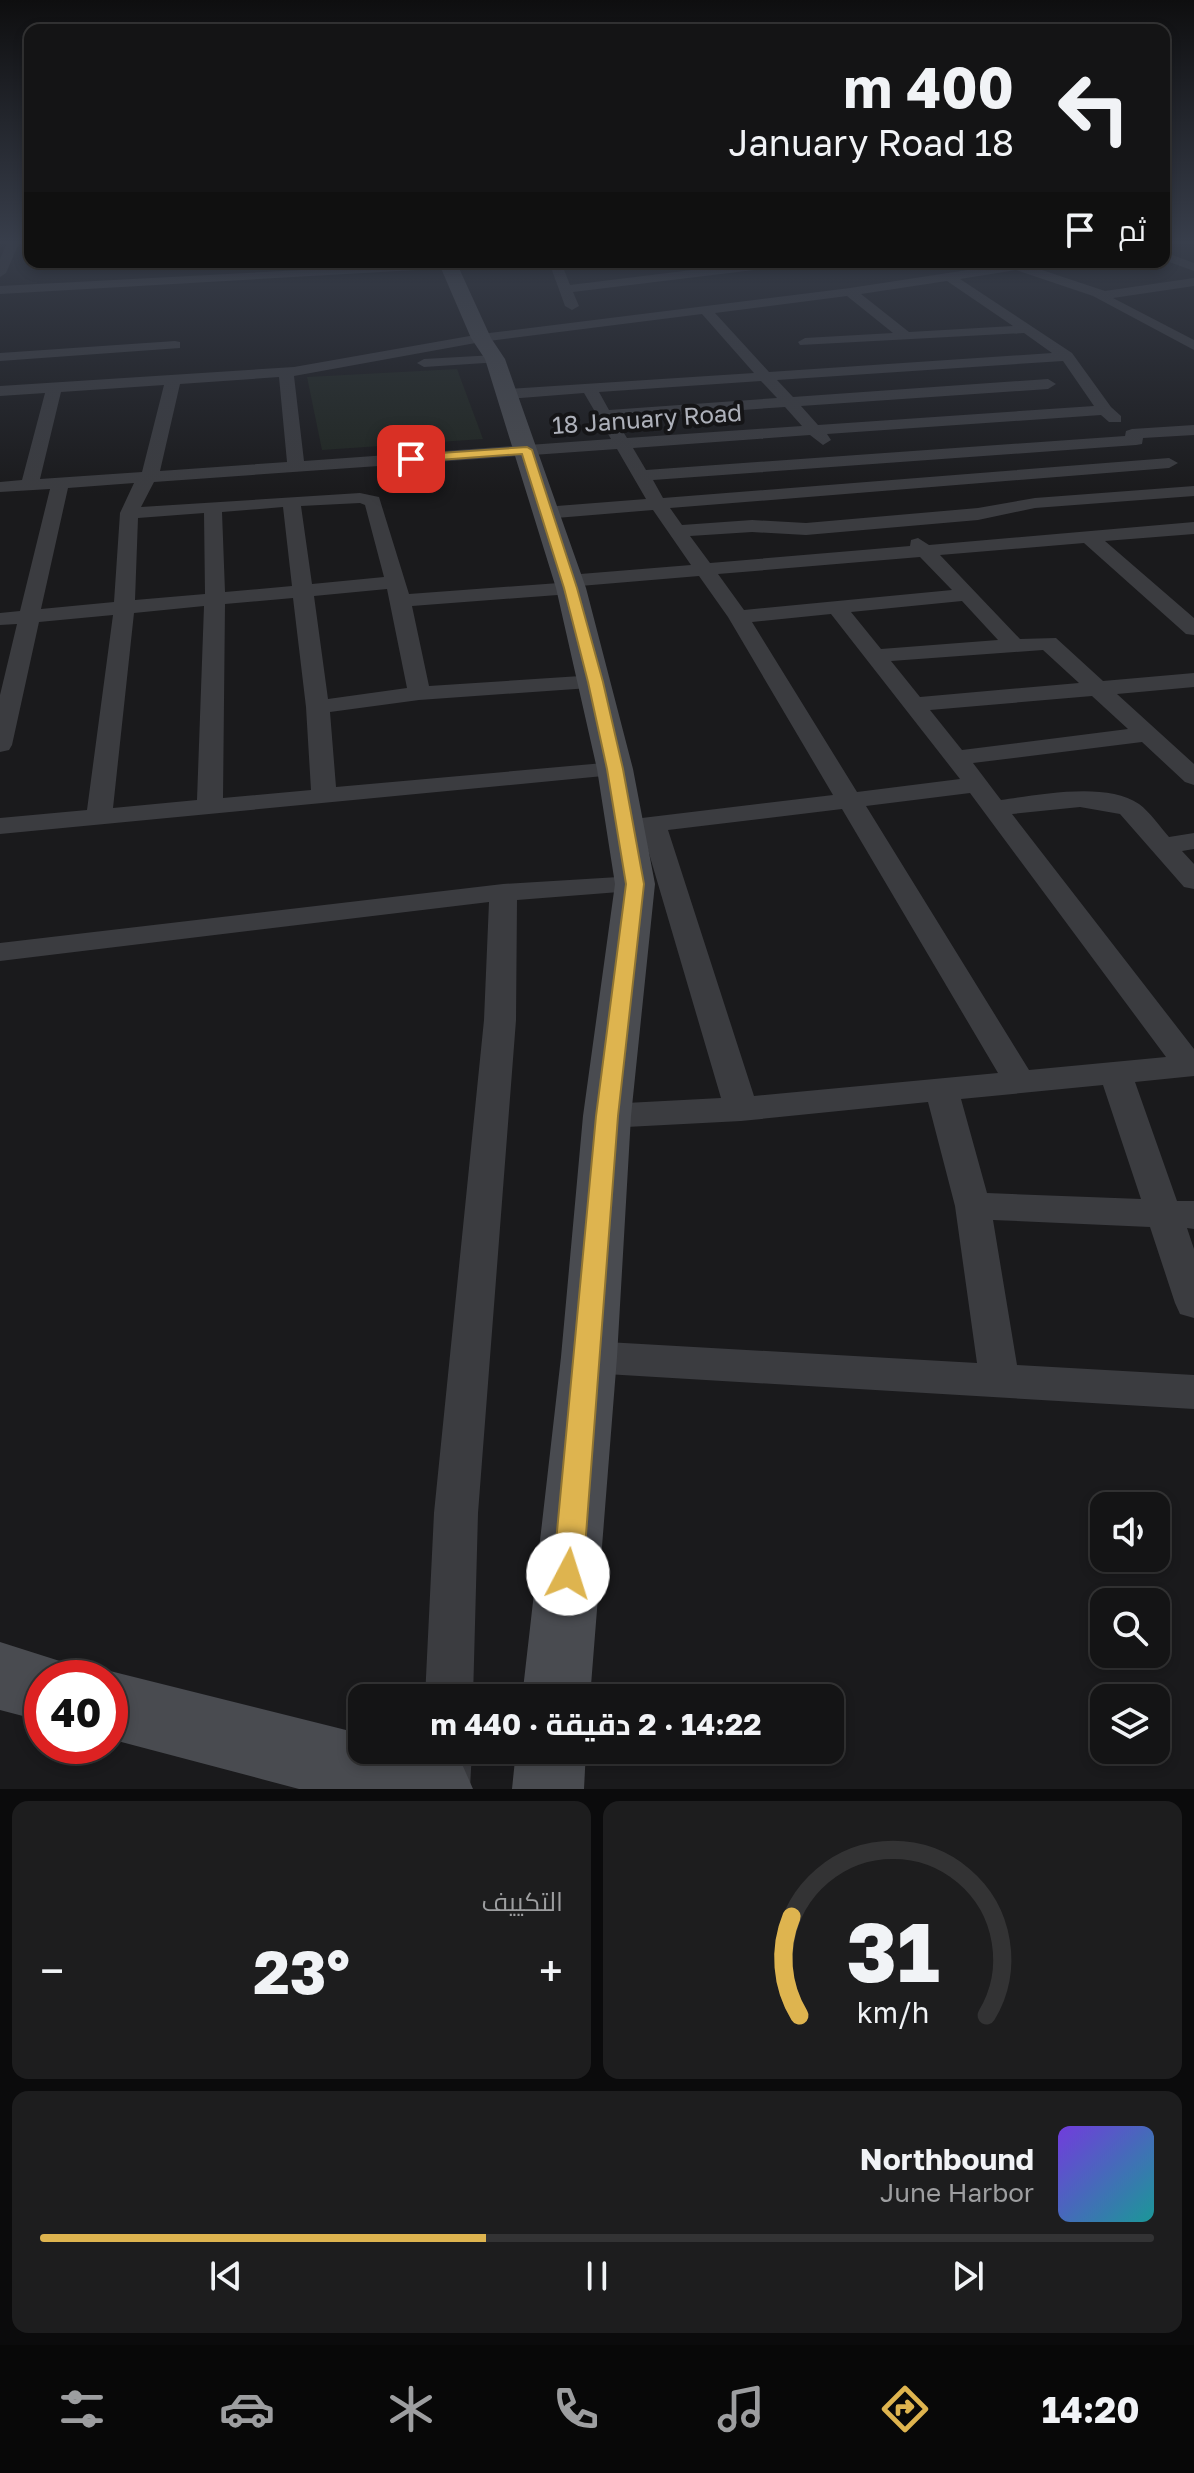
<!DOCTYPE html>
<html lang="ar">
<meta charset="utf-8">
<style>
body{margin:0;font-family:"Golos Text",Cairo,sans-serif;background:#1d1d1e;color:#f1f3f6;direction:rtl;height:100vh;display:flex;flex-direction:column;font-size:30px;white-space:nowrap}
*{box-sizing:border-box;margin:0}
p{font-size:26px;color:#9d9ea0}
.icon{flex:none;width:44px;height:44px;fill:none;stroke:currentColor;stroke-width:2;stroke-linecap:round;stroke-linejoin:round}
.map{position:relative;height:1789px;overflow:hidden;direction:ltr}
.sheet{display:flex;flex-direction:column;gap:12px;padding:12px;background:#0b0b0c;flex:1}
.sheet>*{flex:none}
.banner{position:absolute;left:24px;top:24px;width:1146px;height:244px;border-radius:16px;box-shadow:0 4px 12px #0003,0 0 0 2px #333334;direction:rtl;background:#141415;color:#f1f3f6;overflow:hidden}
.fabs{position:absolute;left:1090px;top:1492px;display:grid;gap:16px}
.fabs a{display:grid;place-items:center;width:80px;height:80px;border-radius:16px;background:#141415;box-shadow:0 4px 12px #0003,0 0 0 2px #333334;font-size:40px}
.speed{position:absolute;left:24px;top:1660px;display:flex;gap:16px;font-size:40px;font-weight:700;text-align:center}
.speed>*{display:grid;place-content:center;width:104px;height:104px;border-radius:50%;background:#141415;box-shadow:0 4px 12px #0003,0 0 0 2px #333334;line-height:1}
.speed .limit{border:12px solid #d22;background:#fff;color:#111}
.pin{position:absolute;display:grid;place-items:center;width:68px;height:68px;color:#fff;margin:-34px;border-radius:16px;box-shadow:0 4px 12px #0006}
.me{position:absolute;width:88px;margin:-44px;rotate:5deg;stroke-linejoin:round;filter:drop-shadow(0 0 6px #0008)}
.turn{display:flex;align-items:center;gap:28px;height:168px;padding:0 24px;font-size:36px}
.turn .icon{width:104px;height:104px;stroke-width:2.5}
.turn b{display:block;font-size:56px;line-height:68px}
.then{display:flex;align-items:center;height:76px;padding:0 24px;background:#0003;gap:16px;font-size:30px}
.big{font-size:60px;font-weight:700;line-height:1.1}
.sheet .widget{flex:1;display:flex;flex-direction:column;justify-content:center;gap:12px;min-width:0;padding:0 28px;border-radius:16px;background:#1d1d1e}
.sheet .dial{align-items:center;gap:0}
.dial svg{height:208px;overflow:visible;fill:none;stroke:#333334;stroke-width:7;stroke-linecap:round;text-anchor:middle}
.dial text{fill:#f1f3f6;stroke:none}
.song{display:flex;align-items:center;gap:24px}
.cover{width:96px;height:96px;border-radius:12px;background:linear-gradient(135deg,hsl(260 70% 55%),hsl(180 70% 35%))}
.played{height:8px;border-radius:4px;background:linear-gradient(90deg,#deb44f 40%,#333334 40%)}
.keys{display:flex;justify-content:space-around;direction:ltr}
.heat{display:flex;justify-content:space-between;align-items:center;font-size:44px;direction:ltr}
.sheet .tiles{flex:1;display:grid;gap:12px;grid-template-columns:1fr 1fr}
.widget:last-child{grid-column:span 2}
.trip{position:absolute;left:348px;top:1684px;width:496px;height:80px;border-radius:16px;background:#141415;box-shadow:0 4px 12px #0003,0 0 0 2px #333334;font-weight:700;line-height:80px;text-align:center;direction:rtl}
.menu{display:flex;height:128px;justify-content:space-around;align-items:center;background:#080808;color:#9d9ea0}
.menu .icon{width:56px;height:56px}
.menu .current{color:#deb44f}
.menu b{font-size:36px;color:#f1f3f6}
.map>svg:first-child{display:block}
.green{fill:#202621}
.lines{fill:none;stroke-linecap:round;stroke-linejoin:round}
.street{fill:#3b3c40;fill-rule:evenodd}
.secondary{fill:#494b50;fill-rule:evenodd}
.route{fill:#deb44f;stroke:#907533;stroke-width:2}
.labels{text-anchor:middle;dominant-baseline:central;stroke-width:8;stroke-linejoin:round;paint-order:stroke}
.far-street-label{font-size:24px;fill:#aeb1ba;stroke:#151517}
</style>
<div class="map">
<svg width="1194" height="1789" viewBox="0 0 1194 1789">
<rect width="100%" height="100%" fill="#1a1a1c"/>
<path class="green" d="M457,369L483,439L322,450L307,377Z"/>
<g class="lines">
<path class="street" d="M7,243H19L6,273L0,277V259Z
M1164,252L1194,263V271L1164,260Z
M338,262H350L352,267L492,262L486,266L0,294V286L340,268Z
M549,262H561L570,285L757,262H793L787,266L573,292L579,306L572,310L565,306Z
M1019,262H1049L1033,267L1105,291L1194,278V286L1113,298L1194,340V350L1093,296L1016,270L960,279L1072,353L1111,407L1121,416V422H1109L1101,415L827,434L831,440L823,445L810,435L633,448L646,470L1125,436L1126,431L1132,429L1194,425V435L1143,438L1142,444L1136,445L653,480L663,498L1169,458L1178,463L1169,468L670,508L682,525L752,520L806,523L978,508L1035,498L1194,486V496L1035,508L978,520L806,535L752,532L690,536L710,563L910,546L911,540L918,538L929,545L1194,522V534L1105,541L1194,618V635L1186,634L1084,543L940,555L1020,639L1056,638L1103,681L1194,673V687L1117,694L1194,764V785L1185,782L1142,742L973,763L1001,800C1039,795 1106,781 1139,804C1150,812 1160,827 1169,837L1194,833V849L1182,851L1194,864V889L1184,887L1120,814L1080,807L1012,814L1194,1049V1076L1135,1082L1177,1201H1194V1229L1187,1228L1194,1249V1318L1180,1314L1175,1303L1150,1227L993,1220L1017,1365L1194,1375V1409L589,1373L575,1369L569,1357L575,1345L589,1341L977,1363L955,1206L928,1102L741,1121L607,1128L595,1124L590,1116L595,1108L607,1104L721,1098L643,833H617L613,827L617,821L833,795L728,617L699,576L580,586L578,592L571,594L412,606L429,686L596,675L604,677L607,682L604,687L419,700L330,712L336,787L615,762L624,764L627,769L624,774L0,834V818L87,810L113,615L39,622L12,745L9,750L0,752V695L17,624L0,625V613L20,611L50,489L0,492V482L22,480L45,393L0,396V386L294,367L481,334L850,288ZM947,281L1013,326L909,332L861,294ZM847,296L893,333L805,338L798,342L800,345L1024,333L1052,353L769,372L715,313ZM702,314L754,373L507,389L499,394L507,399L584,393L611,439L304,461L294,376L481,342ZM1063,361L1094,406L818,425L801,406L1048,389L1056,384L1048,379L793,397L777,380ZM279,377L287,462L160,471L180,384ZM761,381L777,398L609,410L599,392ZM164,385L142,472L40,479L61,392ZM785,407L802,426L627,438L615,419ZM617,449L646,499L544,507L535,513L544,519L653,510L691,565L568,575L561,577L559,583L409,594L379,497L360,493L141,507L154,482ZM134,483L120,513L114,602L41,609L68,488ZM360,503L365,505L384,577L312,584L301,506ZM283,507L292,586L225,592L222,512ZM204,513L205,594L135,600L138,518ZM920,557L952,590L744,610L718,574ZM387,589L407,688L328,699L314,596ZM293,598L306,707L311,790L223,798L225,604ZM962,601L998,640L881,649L851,612ZM204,606L197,800L113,808L134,613ZM831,614L960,779L857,792L752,622ZM1043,650L1079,683L920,697L891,661ZM1092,696L1128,729L962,750L930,710ZM970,793L1166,1057L1029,1070L866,806ZM842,809L998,1073L754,1096L668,830ZM1103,1085L1141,1199L987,1193L961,1099Z
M175,341L180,342V348L0,361V353Z
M495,355L502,359L500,362L424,367L417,363L424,359Z
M635,876L645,878L649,884L645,890L517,900L516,1020L478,1513L473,1698H425L434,1513L484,1020L489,902L0,961V943L503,884Z
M422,1750H472L470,1789H420Z"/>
<path class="secondary" d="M443,262H454L458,266L491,338L505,359L586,588L633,769L655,884L631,1116L617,1357L590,1698H522L561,1357L583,1116L615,884L597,769L556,588L485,359L471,338L440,266Z
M0,1642L66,1663L72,1678H42V1721L0,1710Z
M110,1671L362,1734V1750C402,1750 424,1748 462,1764L473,1789H299L110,1739V1678H92Z
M516,1750H586L584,1789H512Z"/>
</g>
<linearGradient id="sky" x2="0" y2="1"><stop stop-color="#0e0e0f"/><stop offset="0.49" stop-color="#383e4b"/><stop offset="1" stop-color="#383e4b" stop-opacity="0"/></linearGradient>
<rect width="1194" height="494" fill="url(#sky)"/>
<path class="route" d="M527,447L532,450L577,588L603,682L623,769L644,884L618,1116L583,1574L578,1584L568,1588L558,1584L553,1574L596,1116L626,884L607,769L588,682L564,588L522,454L411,462L406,459L411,455Z"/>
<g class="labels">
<g class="far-street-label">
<text transform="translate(647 418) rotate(-4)">18 January Road</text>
</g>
</g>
</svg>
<div class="fabs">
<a><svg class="icon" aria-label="sound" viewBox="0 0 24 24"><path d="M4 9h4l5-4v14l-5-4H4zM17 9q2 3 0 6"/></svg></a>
<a><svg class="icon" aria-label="search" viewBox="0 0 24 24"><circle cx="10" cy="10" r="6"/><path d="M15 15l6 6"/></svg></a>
<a><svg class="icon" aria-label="layers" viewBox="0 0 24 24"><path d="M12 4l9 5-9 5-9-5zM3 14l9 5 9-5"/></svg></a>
</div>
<div class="speed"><div class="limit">40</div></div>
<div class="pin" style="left:411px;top:459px;background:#d93025"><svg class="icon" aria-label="arrive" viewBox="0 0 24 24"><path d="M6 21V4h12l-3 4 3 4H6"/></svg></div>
<svg class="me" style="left:568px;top:1574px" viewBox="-20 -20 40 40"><circle r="19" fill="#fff"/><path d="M0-13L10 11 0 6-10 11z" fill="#deb44f"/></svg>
<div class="trip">14:22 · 2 دقيقة · 440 m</div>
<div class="banner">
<div class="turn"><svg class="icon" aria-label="left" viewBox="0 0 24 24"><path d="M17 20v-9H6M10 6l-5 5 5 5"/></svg><div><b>400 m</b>18 January Road</div></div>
<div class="then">ثم<svg class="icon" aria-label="arrive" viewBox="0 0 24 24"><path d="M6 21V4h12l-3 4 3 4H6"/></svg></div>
</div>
</div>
<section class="sheet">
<div class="tiles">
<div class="widget dial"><svg viewBox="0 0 100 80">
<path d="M14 69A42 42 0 1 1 86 69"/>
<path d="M14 69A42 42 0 0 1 11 31" stroke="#deb44f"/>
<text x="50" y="56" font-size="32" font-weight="700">31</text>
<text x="50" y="72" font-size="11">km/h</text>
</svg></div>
<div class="widget"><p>التكييف</p>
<div class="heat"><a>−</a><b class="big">23°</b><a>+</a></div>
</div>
<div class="widget">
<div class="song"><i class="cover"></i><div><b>Northbound</b><p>June Harbor</p></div></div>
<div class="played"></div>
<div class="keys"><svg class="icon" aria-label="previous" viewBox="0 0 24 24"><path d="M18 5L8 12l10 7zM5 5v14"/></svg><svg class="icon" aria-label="pause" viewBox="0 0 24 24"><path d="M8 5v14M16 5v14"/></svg><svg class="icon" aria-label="next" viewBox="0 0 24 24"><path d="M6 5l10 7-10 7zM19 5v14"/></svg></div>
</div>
</div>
</section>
<nav class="menu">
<b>14:20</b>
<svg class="icon current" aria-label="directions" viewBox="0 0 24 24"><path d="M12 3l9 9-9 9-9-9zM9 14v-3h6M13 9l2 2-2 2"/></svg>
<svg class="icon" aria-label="music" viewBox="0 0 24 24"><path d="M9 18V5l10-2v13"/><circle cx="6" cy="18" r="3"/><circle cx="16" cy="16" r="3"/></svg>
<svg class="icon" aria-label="phone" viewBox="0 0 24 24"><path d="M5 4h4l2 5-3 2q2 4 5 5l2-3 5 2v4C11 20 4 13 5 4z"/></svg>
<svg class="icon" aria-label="climate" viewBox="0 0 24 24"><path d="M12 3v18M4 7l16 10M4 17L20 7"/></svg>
<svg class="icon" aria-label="car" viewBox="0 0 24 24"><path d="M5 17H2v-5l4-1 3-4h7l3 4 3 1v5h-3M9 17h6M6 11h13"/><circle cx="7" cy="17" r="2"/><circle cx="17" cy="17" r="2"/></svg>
<svg class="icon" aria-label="filters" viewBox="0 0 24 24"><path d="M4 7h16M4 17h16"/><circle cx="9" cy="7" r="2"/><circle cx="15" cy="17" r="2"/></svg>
</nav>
